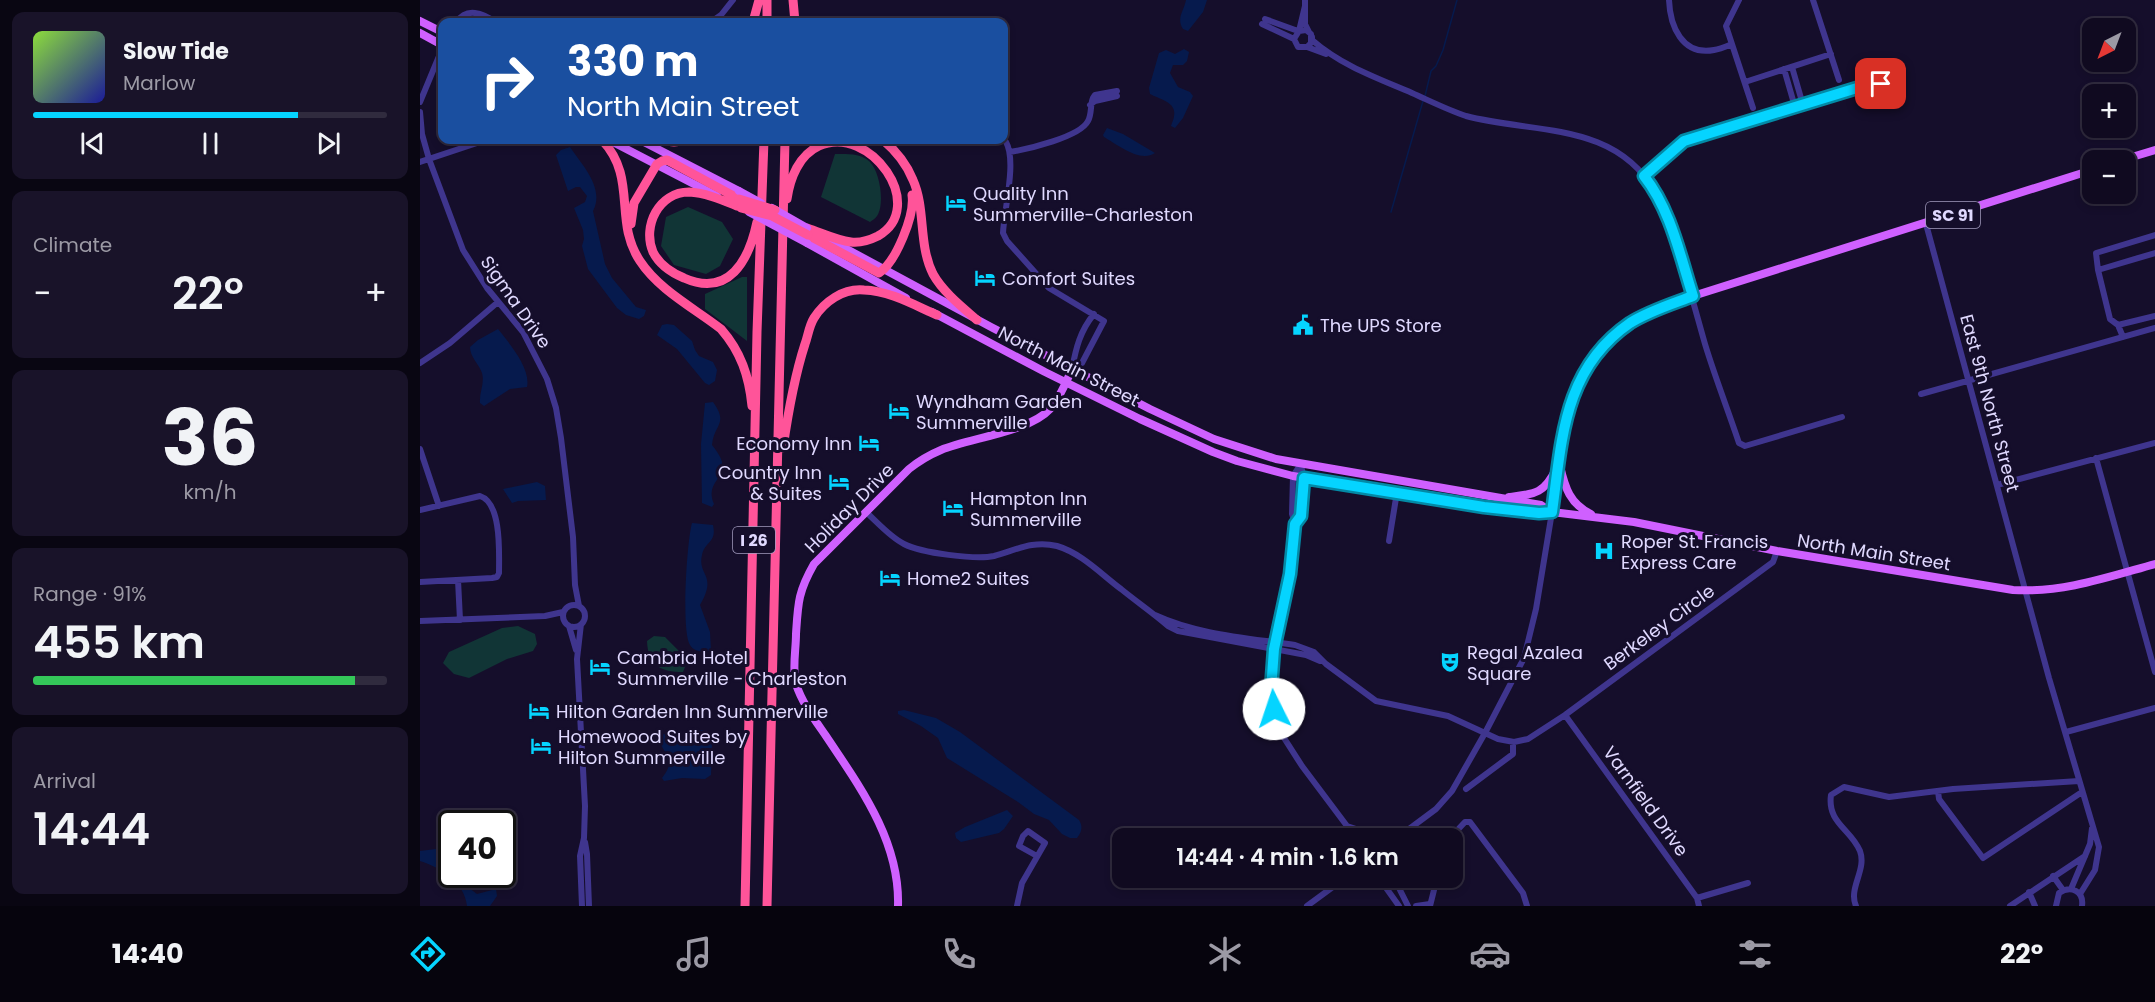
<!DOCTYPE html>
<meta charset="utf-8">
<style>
body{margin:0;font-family:Poppins,sans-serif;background:#191329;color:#f1f3f6;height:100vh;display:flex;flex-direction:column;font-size:22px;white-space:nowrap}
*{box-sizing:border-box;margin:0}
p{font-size:20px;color:#9c9aa5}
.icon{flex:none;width:33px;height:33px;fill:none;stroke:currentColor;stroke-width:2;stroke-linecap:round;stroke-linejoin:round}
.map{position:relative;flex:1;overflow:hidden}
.details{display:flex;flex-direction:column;gap:12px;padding:12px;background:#090612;width:420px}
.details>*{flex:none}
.top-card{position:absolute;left:18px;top:18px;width:570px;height:126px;border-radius:12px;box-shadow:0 3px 9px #0003,0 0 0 2px #302b3e;background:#1a4fa0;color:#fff;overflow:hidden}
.needle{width:39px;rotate:222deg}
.controls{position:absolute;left:1662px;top:18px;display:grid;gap:12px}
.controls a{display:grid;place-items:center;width:54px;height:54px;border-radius:12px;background:#100a20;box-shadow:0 3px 9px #0003,0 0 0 2px #302b3e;font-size:30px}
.speed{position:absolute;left:18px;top:810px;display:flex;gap:12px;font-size:30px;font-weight:700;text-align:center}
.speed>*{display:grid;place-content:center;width:78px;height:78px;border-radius:50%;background:#100a20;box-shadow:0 3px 9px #0003,0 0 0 2px #302b3e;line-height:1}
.speed .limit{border:3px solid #111;border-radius:9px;background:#fff;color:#111}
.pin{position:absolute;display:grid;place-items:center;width:51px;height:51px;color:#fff;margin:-26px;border-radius:12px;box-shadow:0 3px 9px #0006}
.me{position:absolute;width:66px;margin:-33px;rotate:356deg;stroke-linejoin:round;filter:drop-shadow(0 0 4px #0008)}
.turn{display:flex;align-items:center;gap:21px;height:126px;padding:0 30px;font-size:27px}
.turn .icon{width:78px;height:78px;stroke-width:2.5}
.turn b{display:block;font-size:42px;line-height:51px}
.big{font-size:45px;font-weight:600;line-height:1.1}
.details .tile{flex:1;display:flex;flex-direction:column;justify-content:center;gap:9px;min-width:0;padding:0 21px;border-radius:12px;background:#191329}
.details .dial{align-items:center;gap:0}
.dial b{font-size:78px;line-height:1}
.song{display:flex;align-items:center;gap:18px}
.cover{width:72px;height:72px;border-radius:9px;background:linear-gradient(135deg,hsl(90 70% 55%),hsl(240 70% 35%))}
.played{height:6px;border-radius:3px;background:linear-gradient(90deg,#05d4ff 75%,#302b3e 75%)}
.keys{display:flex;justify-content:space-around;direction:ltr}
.heat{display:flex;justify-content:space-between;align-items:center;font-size:33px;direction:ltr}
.charge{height:9px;border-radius:4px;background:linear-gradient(90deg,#34c759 91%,#302b3e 0)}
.trip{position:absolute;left:692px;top:828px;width:351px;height:60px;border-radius:12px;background:#100a20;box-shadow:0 3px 9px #0003,0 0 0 2px #302b3e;font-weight:600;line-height:60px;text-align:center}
.menu{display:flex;height:96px;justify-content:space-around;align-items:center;background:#06040d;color:#9c9aa5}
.menu .icon{width:42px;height:42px}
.menu .on{color:#05d4ff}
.menu b{font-size:27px;color:#f1f3f6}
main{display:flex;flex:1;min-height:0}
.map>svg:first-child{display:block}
.green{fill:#113536}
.water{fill:#061a4d}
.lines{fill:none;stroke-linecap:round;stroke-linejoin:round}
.stream{stroke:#061a4d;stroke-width:1.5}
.minor{stroke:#3f358e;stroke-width:6}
.major{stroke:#cf60ff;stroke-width:8}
.highway{stroke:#ff5499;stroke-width:9}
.major-bridge{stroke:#cf60ff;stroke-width:8}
.highway-bridge{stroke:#ff5499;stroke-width:9}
.route-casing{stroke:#038aa6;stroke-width:15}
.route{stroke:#05d4ff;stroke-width:10}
.labels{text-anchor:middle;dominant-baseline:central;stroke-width:6;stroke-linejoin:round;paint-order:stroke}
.shield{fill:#150e2b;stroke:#a39cbf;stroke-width:1.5}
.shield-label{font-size:16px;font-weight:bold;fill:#e0d9ff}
.poi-label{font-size:18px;fill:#e0d9ff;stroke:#150e2b;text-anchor:start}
.street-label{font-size:18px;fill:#e0d9ff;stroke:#150e2b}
</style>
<main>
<section class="details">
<div class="tile">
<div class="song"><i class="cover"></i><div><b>Slow Tide</b><p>Marlow</p></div></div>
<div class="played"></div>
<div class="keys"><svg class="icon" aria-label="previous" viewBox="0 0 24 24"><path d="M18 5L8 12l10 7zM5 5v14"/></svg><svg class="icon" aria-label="pause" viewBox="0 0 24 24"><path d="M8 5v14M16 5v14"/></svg><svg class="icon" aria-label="next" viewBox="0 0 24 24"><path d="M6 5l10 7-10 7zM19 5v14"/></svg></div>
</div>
<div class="tile"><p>Climate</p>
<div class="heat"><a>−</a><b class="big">22°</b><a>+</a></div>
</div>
<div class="tile dial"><b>36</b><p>km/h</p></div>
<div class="tile"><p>Range · 91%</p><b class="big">455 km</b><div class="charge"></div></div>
<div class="tile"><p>Arrival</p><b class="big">14:44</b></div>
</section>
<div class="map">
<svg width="1735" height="906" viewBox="0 0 1735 906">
<rect width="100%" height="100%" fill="#150e2b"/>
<path class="green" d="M415,154C427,154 441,153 450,162C460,172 465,204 457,216C455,219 452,220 450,222L401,197Z
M268,207L302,222L313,239L300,266L286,274L254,265L241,246L246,217Z
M322,277H327V341L285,309V294Z
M98,626L115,634L117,644L113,651L87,659L49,678L34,674L23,663L29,652L82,628Z
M234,636L245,637L259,651L267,662L263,672C241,672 228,666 227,641Z"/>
<path class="water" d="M766,0H787L783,12L768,31L763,29C756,18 764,11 766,0Z
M764,49L769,52L767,61L763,65H753L750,73L758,87L770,92L773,96L763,118L755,128L751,126C752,122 754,119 754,116C757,102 739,99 730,94L729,88L739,53L746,50L755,54Z
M687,128L703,134L735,153C720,163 698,145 684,137L683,135Z
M150,147C162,165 185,188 173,211L185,264L192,278L216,307L226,310L224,316L219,319L206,315L197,308L168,269L162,246L164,239L163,230L154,208L165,202L167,196L160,187H156L148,191L136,155L141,150Z
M247,324L254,325L272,341L275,350L279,356L293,362L297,370L295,381L289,385L285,383L257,349L237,335L242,325Z
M78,329C89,343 111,368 107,387L90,389L64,406L60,403C59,393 65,383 62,373C59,364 50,357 50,347L58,340Z
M293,402C309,424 294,424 292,445C296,450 301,457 302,462C304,481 285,483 294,504L292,507L282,503L281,444L285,403Z
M117,482L125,486L126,500L98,501L92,503L83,489Z
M272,523L293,525C297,543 285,541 282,555C277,576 298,574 280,605L290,632L291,651C283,652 274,652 270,645C261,631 267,540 272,523Z
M484,710L516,718L540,732L659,820C663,826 662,832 657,838H650L642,834L629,820L614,814L598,802L527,758L518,738L501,726L478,714V711Z
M281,730H287L292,742L291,775L285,779L262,778L244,781L242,778C260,755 239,754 239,736L244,734L259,736L265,732Z
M587,810L593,816L584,829L579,833L541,842L536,838L535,833L545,827Z
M31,834L32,874L47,875L45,879L49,888L57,894L76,889L77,896L70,906H47C45,883 20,867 0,861V851L16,849Z"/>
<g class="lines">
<path class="stream" d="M1005,96L1011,71L1016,66L1023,50L1037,0
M971,212L1003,101"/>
<path class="minor" d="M885,0V24L889,32
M1249,0C1250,26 1262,56 1294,50C1300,49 1307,46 1312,44
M1319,0L1306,26L1333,108
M1393,0L1419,80
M845,19L878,31
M37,22C46,7 63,13 75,22
M56,22H70
M291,22L301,15L313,0
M842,24L874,39
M879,31L886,30L891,34V43L887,47H878L874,39L879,31L885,6
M892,37V40C922,66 957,78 992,93C1010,101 1028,110 1046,116C1115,134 1195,121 1236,193C1245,208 1249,224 1254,240C1266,274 1275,309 1285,344C1295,377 1308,410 1319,443L1325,446L1422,417
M887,47L906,54
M1372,67L1383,105
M1364,69L1375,107
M1325,82L1411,54
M1450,84L1462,71
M0,102L22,49
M670,105L675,101L697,96
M0,112L2,134L9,159L43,250L67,288L103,332L127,379L136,408L141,438L153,537L155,585L159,606
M586,142C597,161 584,210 583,233L587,241L629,288L684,321L662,363L652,369
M590,152C608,149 660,137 668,121C672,114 670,105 673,98L675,95L697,91
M0,162L66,140
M1224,176L1264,141L1450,84H1466
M1506,224L1629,678L1679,847L1675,870L1660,894
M1735,235L1676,253L1678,270L1735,253
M1678,270L1690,319L1698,325L1703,337
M1698,325L1735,316
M0,363L30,343L78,302
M652,369C656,348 660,331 674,314
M1501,394L1735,328
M0,449L19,506
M1676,458L1735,672
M881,464L873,476L872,514L875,524L874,531L870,574L853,649L851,690L857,727L882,766L927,826L930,838
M1577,485L1735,443
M0,510L60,496C82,503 79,554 79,573L77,577L72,578L0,582
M446,512C458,523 470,537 484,544C501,553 556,560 574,556C596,550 613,540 637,546C661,553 681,574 701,589C717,602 733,613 748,626L758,631L886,655L900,661
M875,524C886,509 885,482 881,464
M969,541L977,492
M38,580L40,620
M143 616a11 11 0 1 1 22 0a11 11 0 1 1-22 0Z
M735,615C778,635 829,638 875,645L894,652L906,664L956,701L1028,716L1078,739L1094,742L1108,739L1145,715L1353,562L1357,551
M0,621L125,616L143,612
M161,624L157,659L165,806L164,838L160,856L162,906
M149,626L156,650
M1145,715L1277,898L1279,906
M1646,732L1735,708
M1046,789L1093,754V742
M1518,791L1519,799L1563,858L1662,792
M927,826L936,829L943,838
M977,838L1016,809L1032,791L1065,733L1104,658L1116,609L1132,512
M1030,838L1045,822H1050L1103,893L1107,906
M165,842L167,854L169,906
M1633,876L1643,890
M959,878L979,906
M971,878L979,888L988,906
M1651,889L1670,844L1672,828
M1609,892L1615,906
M1277,898L1328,883
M597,906L602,883L625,843L608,831L603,836L599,846L617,856
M887,906L925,878
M996,906L1010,904
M1010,906L1017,878
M1436,906C1428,888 1447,870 1440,851C1431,829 1407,823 1411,795L1424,787L1469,797L1533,789L1659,781
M1590,906L1665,856
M1636,906L1639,893C1651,885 1664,891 1662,906"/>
<path class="major" d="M0,21L22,32
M0,33L22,45
M189,140L297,196
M220,140L319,191
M1702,160L1735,150
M408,239L571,327L730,409L794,439L856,459L1121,505L1130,511
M387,243L486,298
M512,312L625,372L720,419L793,452L817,461L873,476L897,480L1064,507L1119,513L1132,512L1214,522L1357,551L1593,590C1643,593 1688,577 1735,564
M1140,466C1145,488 1150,504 1171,514
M1089,497C1115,494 1124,494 1136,469
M1132,512C1142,440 1143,368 1210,323C1229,311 1252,304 1273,296L1672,170
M478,906C480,841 440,787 406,736C395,720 382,703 376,684C372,669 376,650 376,634C378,603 378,592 394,564L489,469C499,461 509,455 521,450C550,438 609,432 630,409C640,398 646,382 652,369"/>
<path class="highway" d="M373,0L375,22
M333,22L339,0
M347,22V0
M182,140C218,178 193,221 220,261C239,290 274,308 301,329C321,352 329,376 332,406
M237,140L254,142L271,140
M463,140C475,150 487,165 493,180C506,209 498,244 513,274C523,292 542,307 557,320
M367,199C370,178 379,155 399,146C450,123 509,207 458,236C450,240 440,243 431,242C416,240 402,233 387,228
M317,206C302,200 286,193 269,192C239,192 222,226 233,252C239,264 252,273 264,278C309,298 329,260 337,222
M211,224L214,203L237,164L242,161L247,160L319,199
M388,235L459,273C476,262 495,215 492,195
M363,448C368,413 374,378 385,344C388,336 389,326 394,318C404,302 423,288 444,290C470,291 494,305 517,315
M325,906L337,332L344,140
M347,906L365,140"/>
<path class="major-bridge" d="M319,191L341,203
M352,208L387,228
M329,212L387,243"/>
<path class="highway-bridge" d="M319,199L355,210
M321,208L352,216L388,235"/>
</g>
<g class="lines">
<g class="route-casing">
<path id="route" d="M854,709L851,690L854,649L870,574L875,524L881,516L884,478L1064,507L1119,513L1132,512C1142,440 1143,369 1210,323C1229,311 1252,304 1273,296C1260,256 1251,210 1224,176L1264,141L1450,84H1461"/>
</g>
<use href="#route" class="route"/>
</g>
<defs>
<g id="hotel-bare" transform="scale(1.62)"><path d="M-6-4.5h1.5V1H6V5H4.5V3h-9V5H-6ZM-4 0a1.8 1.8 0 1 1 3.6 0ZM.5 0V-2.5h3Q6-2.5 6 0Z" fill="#05d4ff" stroke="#150e2b" stroke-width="2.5" paint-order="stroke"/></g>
<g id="civic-bare" transform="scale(1.62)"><path d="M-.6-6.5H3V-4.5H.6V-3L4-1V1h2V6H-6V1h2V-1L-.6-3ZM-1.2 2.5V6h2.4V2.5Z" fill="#05d4ff" stroke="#150e2b" stroke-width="2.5" paint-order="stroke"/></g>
<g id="hospital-bare" transform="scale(1.62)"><path d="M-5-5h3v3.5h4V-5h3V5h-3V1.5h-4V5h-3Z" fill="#05d4ff" stroke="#150e2b" stroke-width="2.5" paint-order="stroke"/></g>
<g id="theatre-bare" transform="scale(1.62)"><path d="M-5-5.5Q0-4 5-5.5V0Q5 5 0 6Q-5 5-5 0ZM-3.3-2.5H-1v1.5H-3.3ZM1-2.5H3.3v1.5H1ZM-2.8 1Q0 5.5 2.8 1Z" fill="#05d4ff" stroke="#150e2b" stroke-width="2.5" paint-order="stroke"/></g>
</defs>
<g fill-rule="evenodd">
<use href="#hotel-bare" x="536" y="203"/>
<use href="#hotel-bare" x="565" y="278"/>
<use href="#civic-bare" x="883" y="325"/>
<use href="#hotel-bare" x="479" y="411"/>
<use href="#hotel-bare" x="449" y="443"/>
<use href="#hotel-bare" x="419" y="482"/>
<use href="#hotel-bare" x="533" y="508"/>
<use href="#hospital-bare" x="1184" y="551"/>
<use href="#hotel-bare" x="470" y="578"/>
<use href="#theatre-bare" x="1030" y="662"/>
<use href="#hotel-bare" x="180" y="667"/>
<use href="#hotel-bare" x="119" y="711"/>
<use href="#hotel-bare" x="121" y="746"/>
</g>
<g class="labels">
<g class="shield">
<rect x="1506" y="202" width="54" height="26" rx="4.5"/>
<rect x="313" y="527" width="42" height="26" rx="4.5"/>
</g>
<g class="shield-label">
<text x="1533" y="215">SC 91</text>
<text x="334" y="540">I 26</text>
</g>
<g class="poi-label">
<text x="553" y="193">Quality Inn<tspan x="553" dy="21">Summerville-Charleston</tspan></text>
<text x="582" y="278">Comfort Suites</text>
<text x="900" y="325">The UPS Store</text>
<text x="496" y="401">Wyndham Garden<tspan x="496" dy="21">Summerville</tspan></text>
<text x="432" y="443" text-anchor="end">Economy Inn</text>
<text x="402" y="472" text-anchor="end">Country Inn<tspan x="402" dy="21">&amp; Suites</tspan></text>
<text x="550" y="498">Hampton Inn<tspan x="550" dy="21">Summerville</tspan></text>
<text x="1201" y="541">Roper St. Francis<tspan x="1201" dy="21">Express Care</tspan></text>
<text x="487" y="578">Home2 Suites</text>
<text x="1047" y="652">Regal Azalea<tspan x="1047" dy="21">Square</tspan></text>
<text x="197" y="657">Cambria Hotel<tspan x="197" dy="21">Summerville - Charleston</tspan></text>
<text x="136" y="711">Hilton Garden Inn Summerville</text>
<text x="138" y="736">Homewood Suites by<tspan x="138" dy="21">Hilton Summerville</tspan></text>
</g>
<g class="street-label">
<text transform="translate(96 302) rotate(55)">Sigma Drive</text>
<text transform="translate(649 366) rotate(27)">North Main Street</text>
<text transform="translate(1570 403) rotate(75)">East 9th North Street</text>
<text transform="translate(429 508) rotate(-45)">Holiday Drive</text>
<text transform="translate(1454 552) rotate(9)">North Main Street</text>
<text transform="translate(1239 627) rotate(-36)">Berkeley Circle</text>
<text transform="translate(1226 801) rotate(54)">Varnfield Drive</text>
</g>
</g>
</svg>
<div class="controls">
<a><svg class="needle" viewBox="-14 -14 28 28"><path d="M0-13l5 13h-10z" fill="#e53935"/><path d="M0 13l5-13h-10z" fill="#9c9aa5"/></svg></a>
<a>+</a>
<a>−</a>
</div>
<div class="speed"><div class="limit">40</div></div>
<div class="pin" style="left:1461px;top:84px;background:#d93025"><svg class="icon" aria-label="arrive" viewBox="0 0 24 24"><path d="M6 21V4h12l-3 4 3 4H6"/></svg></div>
<svg class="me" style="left:854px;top:709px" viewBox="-20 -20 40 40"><circle r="19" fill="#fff"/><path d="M0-13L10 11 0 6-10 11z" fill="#05d4ff"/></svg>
<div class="trip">14:44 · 4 min · 1.6 km</div>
<div class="top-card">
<div class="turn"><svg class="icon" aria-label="right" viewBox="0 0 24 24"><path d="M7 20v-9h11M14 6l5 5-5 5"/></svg><div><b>330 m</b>North Main Street</div></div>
</div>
</div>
</main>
<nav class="menu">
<b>14:40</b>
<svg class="icon on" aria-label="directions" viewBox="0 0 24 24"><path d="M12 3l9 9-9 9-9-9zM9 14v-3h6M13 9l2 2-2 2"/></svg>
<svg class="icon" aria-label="music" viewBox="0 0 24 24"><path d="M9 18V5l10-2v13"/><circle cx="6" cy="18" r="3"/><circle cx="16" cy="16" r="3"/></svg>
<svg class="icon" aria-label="phone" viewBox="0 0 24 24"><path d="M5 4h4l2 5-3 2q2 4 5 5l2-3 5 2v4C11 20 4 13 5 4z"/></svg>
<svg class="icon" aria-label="climate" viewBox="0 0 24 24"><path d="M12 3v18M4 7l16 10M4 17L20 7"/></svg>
<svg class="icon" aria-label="car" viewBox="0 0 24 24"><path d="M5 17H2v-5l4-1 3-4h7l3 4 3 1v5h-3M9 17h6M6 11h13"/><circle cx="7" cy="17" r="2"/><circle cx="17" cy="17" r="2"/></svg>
<svg class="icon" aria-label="filters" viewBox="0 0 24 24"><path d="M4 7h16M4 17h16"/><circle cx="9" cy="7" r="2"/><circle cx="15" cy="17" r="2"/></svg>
<b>22°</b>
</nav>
